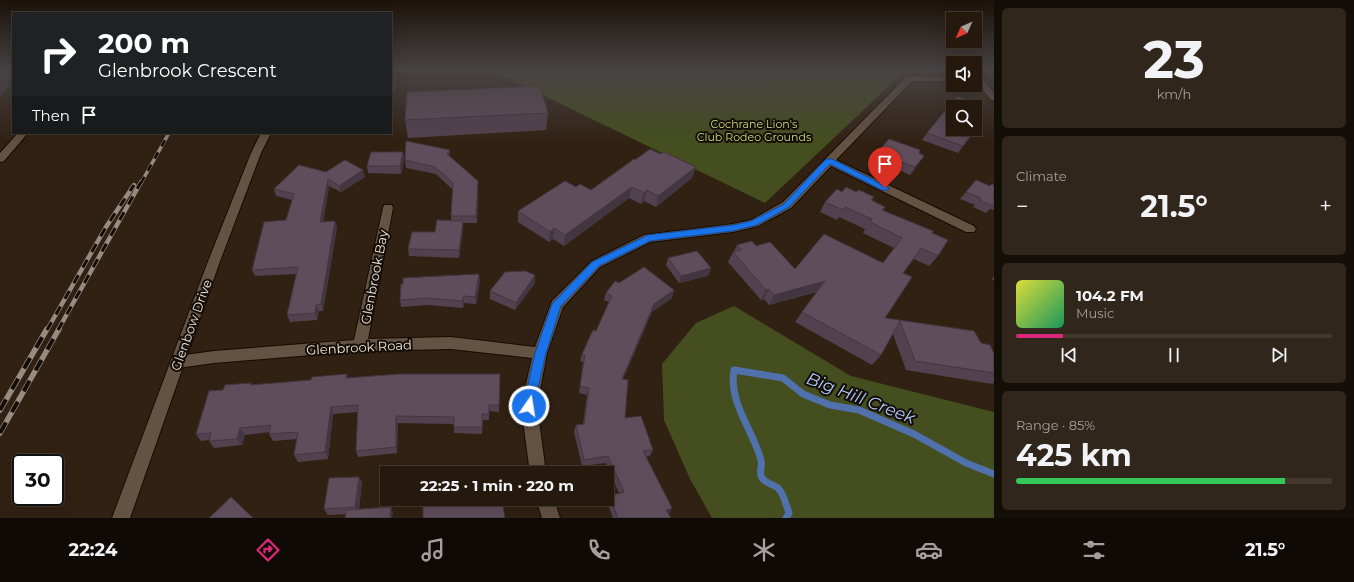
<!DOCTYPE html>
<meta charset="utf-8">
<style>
body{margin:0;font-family:Montserrat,sans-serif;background:#31261c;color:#f1f3f6;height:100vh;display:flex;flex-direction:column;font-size:15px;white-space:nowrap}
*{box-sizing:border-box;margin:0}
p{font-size:13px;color:#a3a09e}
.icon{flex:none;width:22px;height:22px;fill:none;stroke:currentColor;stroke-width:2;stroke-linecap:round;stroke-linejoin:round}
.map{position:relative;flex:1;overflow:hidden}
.details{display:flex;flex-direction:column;gap:8px;padding:8px;background:#140e08;width:360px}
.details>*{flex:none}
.banner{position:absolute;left:12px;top:12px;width:380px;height:122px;border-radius:0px;box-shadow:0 4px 16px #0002,0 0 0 1px #42382e;background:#202124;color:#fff;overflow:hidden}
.needle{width:26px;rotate:225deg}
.controls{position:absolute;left:946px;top:12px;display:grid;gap:8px}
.controls a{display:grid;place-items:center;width:36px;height:36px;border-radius:0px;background:#25190e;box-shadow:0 4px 16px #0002,0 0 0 1px #42382e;font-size:20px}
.speed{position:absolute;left:12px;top:454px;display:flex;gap:8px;font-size:20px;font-weight:700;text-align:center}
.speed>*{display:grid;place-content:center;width:52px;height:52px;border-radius:50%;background:#25190e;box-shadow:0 4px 16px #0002,0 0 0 1px #42382e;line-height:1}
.speed .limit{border:2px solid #111;border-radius:6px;background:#fff;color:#111}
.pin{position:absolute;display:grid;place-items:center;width:34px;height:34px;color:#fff;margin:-41px -17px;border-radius:50% 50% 50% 0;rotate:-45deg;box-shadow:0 0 4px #0007}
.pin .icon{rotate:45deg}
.me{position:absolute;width:44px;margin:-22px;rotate:13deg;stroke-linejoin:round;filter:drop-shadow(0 0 3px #0008)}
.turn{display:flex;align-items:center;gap:14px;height:84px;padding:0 20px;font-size:18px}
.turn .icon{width:52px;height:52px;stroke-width:2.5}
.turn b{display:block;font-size:28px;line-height:34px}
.then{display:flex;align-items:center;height:38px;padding:0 20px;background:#0003;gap:8px;font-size:15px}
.big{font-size:30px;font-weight:700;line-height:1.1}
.details .tile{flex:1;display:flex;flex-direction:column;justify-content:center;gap:6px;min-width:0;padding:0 14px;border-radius:6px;background:#31261c}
.details .dial{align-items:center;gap:0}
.dial b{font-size:52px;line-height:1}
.song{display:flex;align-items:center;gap:12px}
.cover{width:48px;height:48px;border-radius:6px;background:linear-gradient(135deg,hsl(60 70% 55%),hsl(150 70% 35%))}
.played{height:4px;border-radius:2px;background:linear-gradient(90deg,#db2777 15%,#42382e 15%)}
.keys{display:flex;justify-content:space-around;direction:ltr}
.heat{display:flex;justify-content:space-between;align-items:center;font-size:22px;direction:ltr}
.charge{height:6px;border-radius:3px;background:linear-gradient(90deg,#34c759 85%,#42382e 0)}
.trip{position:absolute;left:380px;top:466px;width:234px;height:40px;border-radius:0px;background:#25190e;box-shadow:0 4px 16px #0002,0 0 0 1px #42382e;font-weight:700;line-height:40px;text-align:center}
.tab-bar{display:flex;height:64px;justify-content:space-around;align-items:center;background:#0f0a06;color:#a3a09e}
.tab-bar .icon{width:28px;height:28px}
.tab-bar .current{color:#db2777}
.tab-bar b{font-size:18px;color:#f1f3f6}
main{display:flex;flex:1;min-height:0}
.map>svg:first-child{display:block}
.green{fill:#444e1e}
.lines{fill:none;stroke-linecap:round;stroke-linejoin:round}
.stream{stroke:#5071ac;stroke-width:7}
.street-casing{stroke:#180a01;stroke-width:2}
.secondary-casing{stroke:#180a01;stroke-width:2}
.street{fill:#645243;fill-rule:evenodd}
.secondary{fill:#645243;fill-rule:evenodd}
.rail-far2-casing{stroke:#988b80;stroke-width:3.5}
.rail-far1-casing{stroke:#988b80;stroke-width:4.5}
.rail-casing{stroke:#988b80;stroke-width:5.5}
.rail-far2{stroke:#130c07;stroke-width:2.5;stroke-dasharray:7;stroke-linecap:butt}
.rail-far1{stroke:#130c07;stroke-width:3;stroke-dasharray:9;stroke-linecap:butt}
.rail{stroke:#130c07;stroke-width:4;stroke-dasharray:12;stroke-linecap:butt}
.wall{fill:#52424f}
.shaded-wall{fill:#423640}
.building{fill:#5f4d5c;stroke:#423640}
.route{fill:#1a73e8;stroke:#114b97}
.labels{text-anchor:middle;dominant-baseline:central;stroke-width:4;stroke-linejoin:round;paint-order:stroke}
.far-park-label{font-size:11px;fill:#c9df7a;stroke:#130c07}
.street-label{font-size:13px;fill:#efe5dc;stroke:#130c07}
.near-water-label{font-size:17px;font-style:italic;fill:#aecbfd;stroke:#130c07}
</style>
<main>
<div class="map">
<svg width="994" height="518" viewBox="0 0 994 518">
<rect width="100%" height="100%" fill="#312113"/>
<path class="green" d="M491,70H906L765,203Z
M734,306L851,376L994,412V518H712L690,479L664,420L662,364L696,323Z"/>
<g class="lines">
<path class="stream" d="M786,518L789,513C786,505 784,494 778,488C773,484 766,484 762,478C758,472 763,466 761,460C753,430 728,402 734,370L783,378L803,394L830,405L859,410L914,434L966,463L994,474"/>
<g class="street-casing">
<path id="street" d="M975,73H978L994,93V101L991,100L975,80Z
M907,76L953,77V81H912L836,160L974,226L976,229L974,232H966L831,166L791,208L758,226L733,232L650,242L600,267L563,307L547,353L537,406L546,473H530L521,406L532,358L451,349L360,351L214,363L178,368L173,366L171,362L173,358L178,356L214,351L354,340L383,208L384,205H392L393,208L368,339L451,337L535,347L552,301L592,261L644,235L733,224L751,220L783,202Z
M536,499H554L560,518H542Z"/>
</g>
<g class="secondary-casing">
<path id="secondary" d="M18,133H28L4,161L0,162V153Z
M261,133H271L261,153L219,264L130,518H112L207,264L251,153Z"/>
</g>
<use href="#street" class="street"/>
<use href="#secondary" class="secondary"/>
<g class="rail-far2-casing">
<path id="rail-far2" d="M141,183L169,133"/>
</g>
<g class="rail-far1-casing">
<path id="rail-far1" d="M47,330L106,227L134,185
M58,330L141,182"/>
</g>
<g class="rail-casing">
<path id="rail" d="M0,410L47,329
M0,433L59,329"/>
</g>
<use href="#rail-far2" class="rail-far2"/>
<use href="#rail-far1" class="rail-far1"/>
<use href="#rail" class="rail"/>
</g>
<path class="wall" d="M0,70H13V82L0,97Z
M391,70H397L395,92H391Z
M953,107L977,128L958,153L922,140L927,133Z
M548,113L546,130L408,138L405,120Z
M450,150V157L478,188L477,223H463V229L459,258L409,256L408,249L435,232L451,221V216L453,190L436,174L406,168L405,160Z
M403,152L404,160L401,174L368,173L367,166Z
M877,153H919L924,156L910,175L897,169L894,172L879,166L881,163L872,160Z
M326,172L365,177L341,192L329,186L323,222L335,221L337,228L323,311H319L317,320L290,322L287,315L296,274L255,276L252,270L286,220L292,200L276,196L274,189Z
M692,178L656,207L644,201L641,204L629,198L564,246L553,239L549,242L518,222V211L576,187L591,190Z
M994,185V210L990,209L986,213L973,207L975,205L960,199L966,192Z
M842,192H856L874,197L872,200L885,207L883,211L932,233L938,256L929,266L914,259L903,273L885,318L981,343L994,354V383L992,384L906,370L893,334L881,355L872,365L795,322L802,312L817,292L769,305L764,299L761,300L728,262L733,252L734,251L737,245L756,246L795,269L883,263L894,248L863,233L865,229L839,217L837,220L820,212L825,202Z
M668,258L711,268L708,276L679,283L666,265Z
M994,276V281L992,279Z
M480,281L476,304L464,303L463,308L428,305L401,307L400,300Z
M535,283L515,310L490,299V291Z
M619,283L674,290L672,298L652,312L623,379L625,418L653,450L650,456L646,457L672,508L668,514L671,518H613L607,502L609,496L619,493L606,463L582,466L574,432L576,425L583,424L587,395L579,393L583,362L580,361L582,354L596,331L609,302L604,300L606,293Z
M500,374L499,412L489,411V420H483L482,434L454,433V424L398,423L397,453L358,457L356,451L358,412L333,414L328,459L298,462L294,455L297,439L273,441L269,434L270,432L245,435L242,445L214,448L209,441V440L201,441L196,434L223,390L251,383L252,385L348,378Z
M359,477L362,483L359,509L391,507L393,513L346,514L328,515L324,509Z"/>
<path class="shaded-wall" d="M6,70H8L13,78V82L0,97V77Z
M393,70H397L395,92L392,75Z
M450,150V157L447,154Z
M403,152L404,160L401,174L400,166Z
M924,156L919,163L910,175L915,167Z
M696,167L692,178L656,207L658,196Z
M363,170L365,177L341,192L339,186Z
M328,179L329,186L322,229L320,222Z
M478,181V188L477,223L476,216Z
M632,187L629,198L564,246L565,235Z
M647,190L644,201L641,204L644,193Z
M335,221L337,228L323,311L321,304Z
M463,221V229L459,258V250Z
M554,228L553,239L549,242L550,232Z
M711,268L708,276L679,283L681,276Z
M479,274L480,281L476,304L475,297Z
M535,275V283L515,310L516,303Z
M825,281L818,291L769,305L774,295Z
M769,289L764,299L761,300L766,290Z
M674,290L672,298L652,312L620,386L622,379L654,304Z
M464,296V303L463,308L462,301Z
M316,305L319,311L317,320L315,313Z
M331,407L333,414L328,459L325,452Z
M396,416L398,423L397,453L396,447Z
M240,428L245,435L242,445L237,439Z
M359,477L362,483L358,513L355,507Z
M391,507L393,513L392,518H390Z
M672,508L669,514L663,516L666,510Z"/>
<path class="building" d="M0,70H6L0,77Z
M391,70H393L392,75H391Z
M540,86L548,113L405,120L407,92Z
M957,96L976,103L973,107H953V129H975V119L982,121L963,146L927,133Z
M975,113L978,114L975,118Z
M889,139L920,150L919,153L924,156L915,167L901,162L899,165L884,159L886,156L877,153Z
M406,141L450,150L447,154L478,181L476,216H451L453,183L435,167L405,160Z
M650,149L661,154L664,152L696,167L658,196L647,190L644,193L632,187L565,235L554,228L550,232L518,211L565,181L576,187L580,184L591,190L623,167L634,159L635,160Z
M371,152H403L400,166H367Z
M345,160L363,170L339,186L328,179L320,222L335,221L321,304L316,305L315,313L287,315L298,267L252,270L264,222L286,220L294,194L274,189L299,165L326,172Z
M976,180L990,186L992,184L994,185V204L993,206L979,200L981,198L966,192Z
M846,187L856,192L859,190L874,197L871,200L885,207L882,210L933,231L932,233L948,240L938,256L921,248L903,273L912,277L885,318L974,331L981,343L990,345L994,354V373L915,361L900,321L881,355L802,312L825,281L774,295L769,289L766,290L733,252L741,250L737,245L752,241L756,246L770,242L795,269L824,234L883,263L902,238L870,222L872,219L845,207L843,210L825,202L837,189L842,192Z
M437,220L463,221L459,250L408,249L412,232H435Z
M697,251L711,268L681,276L668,258Z
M644,267L674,290L654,304L622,379L628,380L625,418L641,416L653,450L643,451L672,508L666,510L671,518H618L609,496L624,492L608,456L584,460L576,425L584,424L589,388L580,386L585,355L582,354L593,330L596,331L612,296L606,293L615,281L619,283Z
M525,271L535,275L516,303L490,291L505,272Z
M479,274L475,297L464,296L462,301L427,298L400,300L401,284H403V278Z
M347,374L346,378L400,374H500L499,405H489V414H482V427H454V417L396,416V447L356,451L358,405L331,407L325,452L294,455L298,432L269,434L271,425L240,428L237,439L209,441L211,433L196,434L209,391L223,390L225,385L251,383L250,385L311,380L312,377Z
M359,477L355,507L324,509L329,478Z
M231,497L253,518H209Z
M423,499H502L505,518H423Z
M391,507L390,518H345L346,510Z"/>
<linearGradient id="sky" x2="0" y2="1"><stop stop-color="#1b120a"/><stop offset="0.49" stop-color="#484344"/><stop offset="1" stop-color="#484344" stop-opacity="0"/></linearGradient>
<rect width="994" height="142" fill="url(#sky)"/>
<path class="route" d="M826,159H832L889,188L888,190H882L830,164L789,207L757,225L733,231L650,241L599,266L561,306L546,353L534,406L533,409L529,411L525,409L523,406L535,353L552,304L592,262L648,235L733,225L751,221L784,204Z"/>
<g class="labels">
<g class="far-park-label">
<text x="754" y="124">Cochrane Lion's<tspan x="754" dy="13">Club Rodeo Grounds</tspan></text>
</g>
<g class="street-label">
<text transform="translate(374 277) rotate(-79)">Glenbrook Bay</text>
<text transform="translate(191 325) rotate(-70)">Glenbow Drive</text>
<text transform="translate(359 347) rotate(-3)">Glenbrook Road</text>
</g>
<g class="near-water-label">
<text transform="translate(861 398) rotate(21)">Big Hill Creek</text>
</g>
</g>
</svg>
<div class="controls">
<a><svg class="needle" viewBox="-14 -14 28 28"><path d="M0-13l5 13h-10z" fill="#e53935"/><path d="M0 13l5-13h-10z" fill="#a3a09e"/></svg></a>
<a><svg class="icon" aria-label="sound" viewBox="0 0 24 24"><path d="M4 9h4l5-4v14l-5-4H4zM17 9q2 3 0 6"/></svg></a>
<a><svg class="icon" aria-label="search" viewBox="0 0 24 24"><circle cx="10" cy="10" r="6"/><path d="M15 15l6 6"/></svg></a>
</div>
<div class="speed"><div class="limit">30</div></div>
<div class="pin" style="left:885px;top:188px;background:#d93025"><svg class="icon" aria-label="arrive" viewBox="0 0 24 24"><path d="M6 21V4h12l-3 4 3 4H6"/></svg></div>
<svg class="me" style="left:529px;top:406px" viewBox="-20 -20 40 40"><circle r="17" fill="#1a73e8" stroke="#fff" stroke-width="3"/><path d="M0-11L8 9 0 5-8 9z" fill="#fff"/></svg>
<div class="trip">22:25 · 1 min · 220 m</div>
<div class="banner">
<div class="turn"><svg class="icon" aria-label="right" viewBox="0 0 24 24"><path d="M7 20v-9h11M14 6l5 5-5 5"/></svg><div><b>200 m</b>Glenbrook Crescent</div></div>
<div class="then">Then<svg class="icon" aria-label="arrive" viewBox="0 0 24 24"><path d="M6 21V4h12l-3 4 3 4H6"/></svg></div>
</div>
</div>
<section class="details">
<div class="tile dial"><b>23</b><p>km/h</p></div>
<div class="tile"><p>Climate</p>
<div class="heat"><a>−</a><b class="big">21.5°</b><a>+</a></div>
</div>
<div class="tile">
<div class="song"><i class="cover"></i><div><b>104.2 FM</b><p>Music</p></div></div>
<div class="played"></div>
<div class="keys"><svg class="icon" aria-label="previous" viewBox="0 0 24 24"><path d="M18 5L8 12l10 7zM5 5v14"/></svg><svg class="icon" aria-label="pause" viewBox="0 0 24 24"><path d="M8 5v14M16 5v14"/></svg><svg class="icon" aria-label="next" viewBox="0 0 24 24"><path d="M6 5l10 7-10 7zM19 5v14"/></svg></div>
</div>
<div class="tile"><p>Range · 85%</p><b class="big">425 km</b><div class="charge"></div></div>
</section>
</main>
<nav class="tab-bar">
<b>22:24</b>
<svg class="icon current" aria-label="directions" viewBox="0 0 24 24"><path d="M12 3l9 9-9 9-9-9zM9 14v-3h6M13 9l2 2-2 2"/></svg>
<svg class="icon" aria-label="music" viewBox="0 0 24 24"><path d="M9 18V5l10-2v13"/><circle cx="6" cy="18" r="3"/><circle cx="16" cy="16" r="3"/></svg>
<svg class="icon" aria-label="phone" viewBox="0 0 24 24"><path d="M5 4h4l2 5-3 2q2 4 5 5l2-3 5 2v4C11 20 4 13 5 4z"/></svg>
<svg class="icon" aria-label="climate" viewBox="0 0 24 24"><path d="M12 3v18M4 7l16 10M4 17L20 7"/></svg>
<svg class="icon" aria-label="car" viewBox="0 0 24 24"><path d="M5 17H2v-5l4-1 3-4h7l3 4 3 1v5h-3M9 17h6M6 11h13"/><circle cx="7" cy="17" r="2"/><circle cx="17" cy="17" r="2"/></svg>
<svg class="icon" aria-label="filters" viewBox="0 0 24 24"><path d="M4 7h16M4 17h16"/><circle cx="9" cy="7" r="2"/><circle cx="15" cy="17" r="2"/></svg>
<b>21.5°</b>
</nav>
